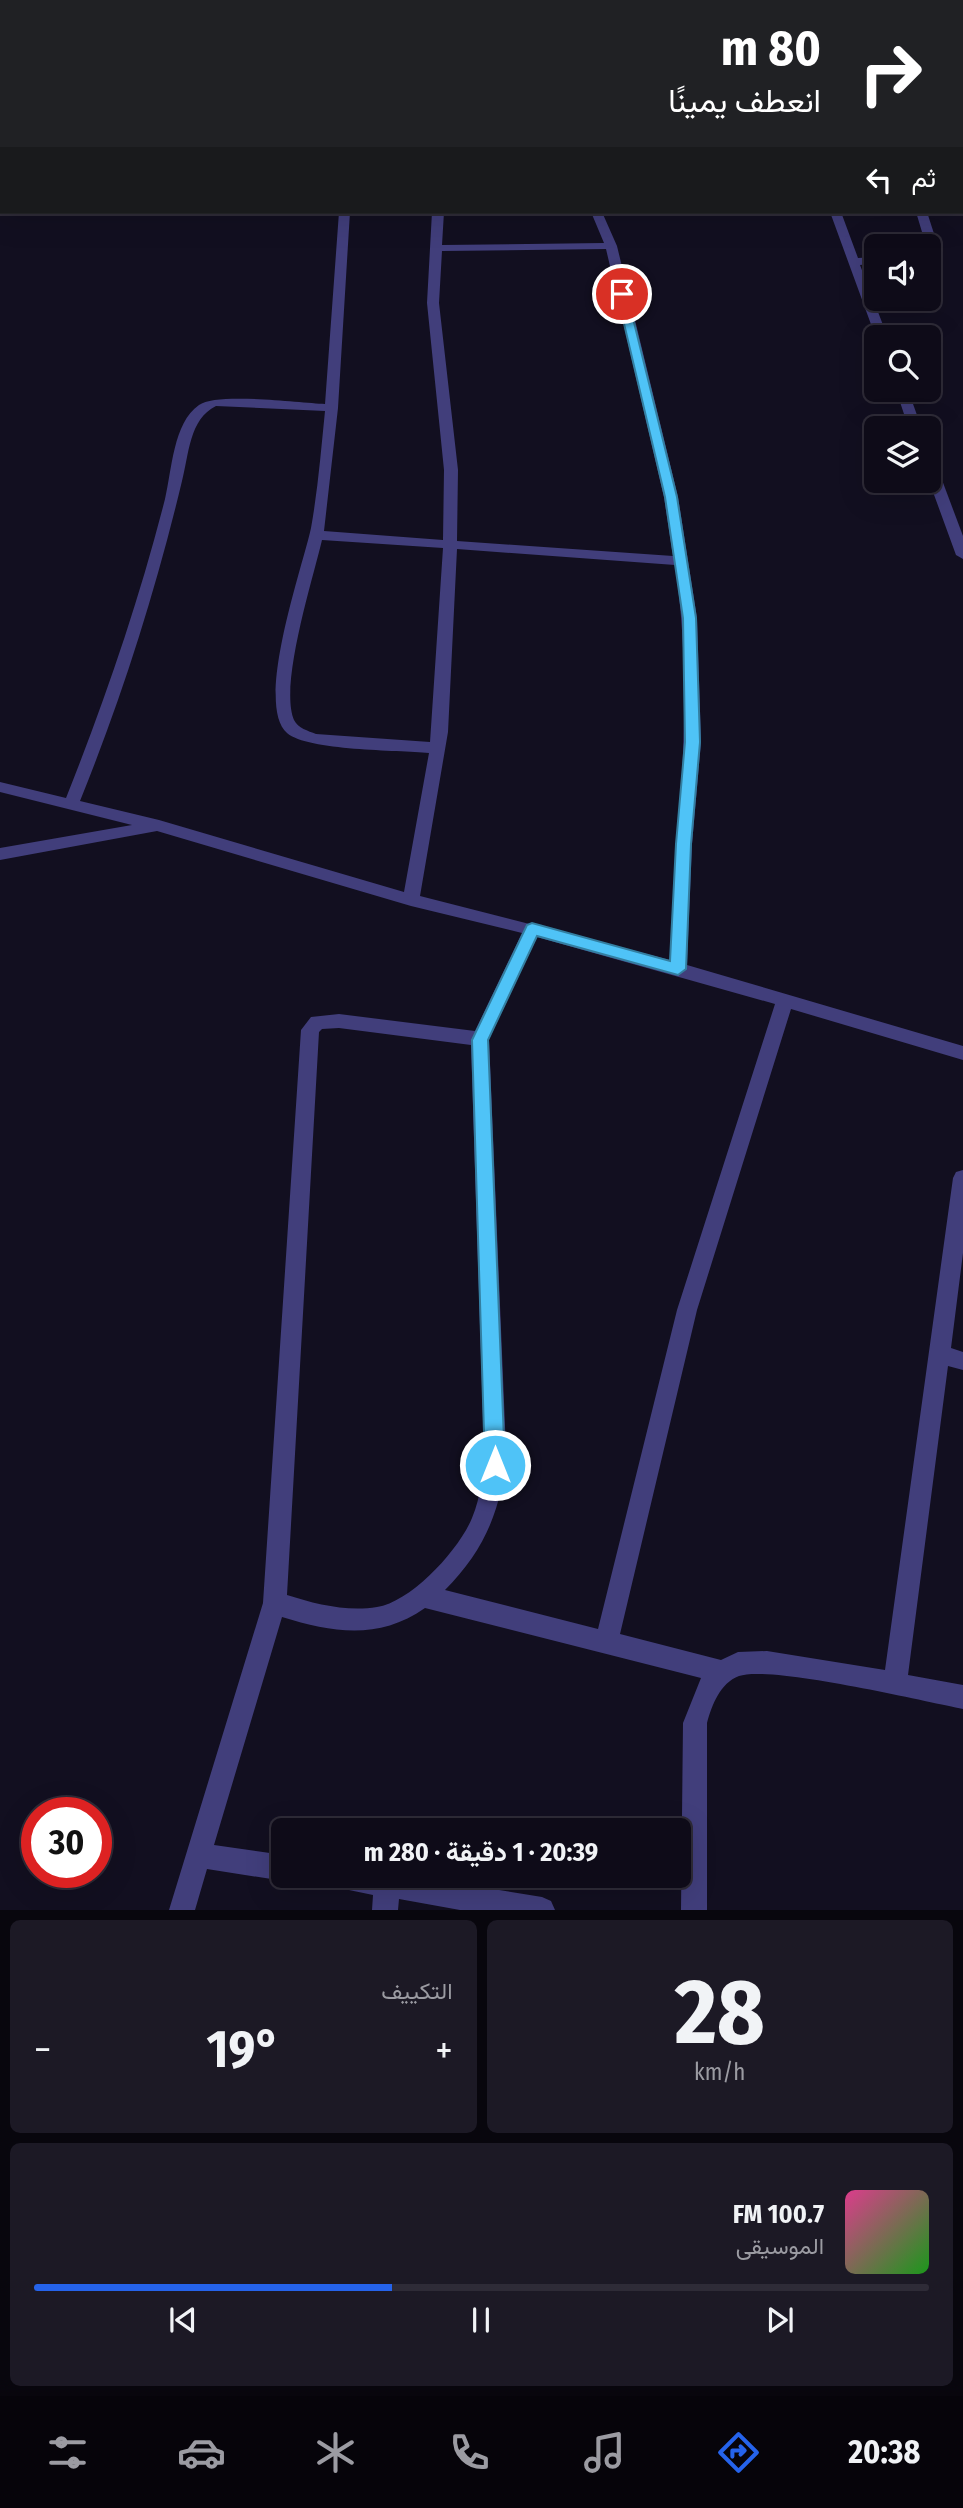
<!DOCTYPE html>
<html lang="ar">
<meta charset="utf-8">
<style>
body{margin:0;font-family:"Fira Sans Condensed",Vazirmatn,sans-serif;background:#1c1925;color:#f1f3f6;direction:rtl;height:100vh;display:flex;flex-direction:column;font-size:26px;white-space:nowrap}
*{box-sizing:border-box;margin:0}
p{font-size:23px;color:#9b9ba2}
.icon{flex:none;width:38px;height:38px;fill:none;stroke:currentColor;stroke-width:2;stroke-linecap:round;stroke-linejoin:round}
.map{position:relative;height:1910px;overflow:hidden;direction:ltr}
.details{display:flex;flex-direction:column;gap:10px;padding:10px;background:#08060d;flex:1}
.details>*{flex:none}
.guide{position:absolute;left:0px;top:0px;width:964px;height:214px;box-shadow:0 7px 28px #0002,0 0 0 2px #2e2b37;direction:rtl;background:#202124;color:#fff;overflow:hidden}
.fabs{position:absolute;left:864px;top:234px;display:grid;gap:14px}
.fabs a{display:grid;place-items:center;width:77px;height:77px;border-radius:10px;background:#0e0b18;box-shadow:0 7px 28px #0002,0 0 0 2px #2e2b37;font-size:35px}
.speed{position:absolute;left:21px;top:1797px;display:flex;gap:14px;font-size:35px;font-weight:700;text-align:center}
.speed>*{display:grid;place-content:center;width:91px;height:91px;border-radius:50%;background:#0e0b18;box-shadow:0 7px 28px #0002,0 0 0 2px #2e2b37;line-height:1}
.speed .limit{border:10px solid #d22;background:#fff;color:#111}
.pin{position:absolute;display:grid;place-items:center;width:60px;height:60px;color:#fff;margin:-30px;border:4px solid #fff;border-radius:50%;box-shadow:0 2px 7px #0007}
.me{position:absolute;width:77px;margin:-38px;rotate:0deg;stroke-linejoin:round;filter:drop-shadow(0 0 5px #0008)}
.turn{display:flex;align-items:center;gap:24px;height:147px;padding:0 28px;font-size:32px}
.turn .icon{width:91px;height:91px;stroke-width:2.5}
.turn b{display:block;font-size:49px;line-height:60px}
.then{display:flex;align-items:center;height:66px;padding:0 28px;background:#0003;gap:14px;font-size:26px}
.big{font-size:52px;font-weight:700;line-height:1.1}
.details .card{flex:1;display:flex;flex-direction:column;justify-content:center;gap:10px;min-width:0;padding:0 24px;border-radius:10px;background:#1c1925}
.details .dial{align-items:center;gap:0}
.dial b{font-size:91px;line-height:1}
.song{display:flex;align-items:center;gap:21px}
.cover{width:84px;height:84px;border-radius:10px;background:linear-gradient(135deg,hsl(330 70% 55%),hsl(120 70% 35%))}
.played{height:7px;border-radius:4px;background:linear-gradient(90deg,#2563eb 40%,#2e2b37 40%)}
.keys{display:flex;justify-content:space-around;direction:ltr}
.heat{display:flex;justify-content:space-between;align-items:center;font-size:38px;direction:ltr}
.details .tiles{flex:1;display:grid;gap:10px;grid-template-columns:1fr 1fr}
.card:last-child{grid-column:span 2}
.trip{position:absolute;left:271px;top:1818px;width:420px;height:70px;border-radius:10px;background:#0e0b18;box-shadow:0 7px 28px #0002,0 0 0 2px #2e2b37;font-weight:700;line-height:70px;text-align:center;direction:rtl}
.tab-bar{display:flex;height:112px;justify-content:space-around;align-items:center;background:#06040a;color:#9b9ba2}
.tab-bar .icon{width:49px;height:49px}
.tab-bar .selected{color:#2563eb}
.tab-bar b{font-size:32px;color:#f1f3f6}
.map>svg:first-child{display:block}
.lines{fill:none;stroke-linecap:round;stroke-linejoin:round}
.minor{fill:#413e7b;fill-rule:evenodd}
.route{fill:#4fc3f7;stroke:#337fa1;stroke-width:2}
</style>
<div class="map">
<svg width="963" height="1910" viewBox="0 0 963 1910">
<rect width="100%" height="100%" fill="#120f20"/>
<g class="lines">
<path class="minor" d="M32,0H42V2H32Z
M357,0H367V2H357Z
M962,162H963V168H962Z
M0,180H2L0,190Z
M962,189H963V195H962Z
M339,212H350L338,408L324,531L443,540L444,470L427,303L432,212H444L442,245L604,243L591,212H602L617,246L678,497L697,618L701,742L692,844L687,965L963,1046V1060L791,1009L697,1310L620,1634L721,1660L738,1652L767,1651L885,1670L953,1178L956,1172L963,1170V1253L951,1348L963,1352V1370L948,1366L908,1675L963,1685V1709C923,1701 770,1665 739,1676C720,1683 712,1705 707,1723V1910H681L683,1723L701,1678L425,1608C379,1640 334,1633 282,1617L214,1845L284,1855V1876H293L284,1881L207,1869L195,1910H169L263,1603L301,1030L311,1017L339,1014L475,1031L522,933L411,906L157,831L0,860V848L132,825L0,792V782L66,798C105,700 139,601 165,499C172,470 173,423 199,405C217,392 299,403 325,404ZM606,249L664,497L673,556L457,541L458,470L439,303L442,251ZM216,406L325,411C321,450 318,489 311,528C303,566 254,704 287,733C308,751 398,750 429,753L404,892L159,820L80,801C122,697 156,590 182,481C189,455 189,419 216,406ZM322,540L443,548L430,742L316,734C308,731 298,728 294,720C279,685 313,579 322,540ZM457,549L675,565C695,697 677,828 670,960L420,896L448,732ZM537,937L775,1004L677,1310L598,1629L445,1590C485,1550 503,1507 506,1450L489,1039ZM339,1028L471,1045L484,1450C483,1473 481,1497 472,1518C459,1550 411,1602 377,1607C347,1612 315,1604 287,1595L319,1032L322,1029Z
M830,212H841L858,258L877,257V263L860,265L888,338H876Z
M916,212H927L937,243L931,249L921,247L925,242Z
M896,390H908L922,429H909Z
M929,460L936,464L963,536V559L956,555L929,481Z
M321,1876H412L542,1897L551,1901L555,1910H460L399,1899L398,1910H372L373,1895L325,1885Z"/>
</g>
<path class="route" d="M622,291L627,294L677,497L696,618L700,742L691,844L686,969L678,975L537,936L488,1040L505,1465L502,1472L495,1475L488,1472L485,1465L472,1040L527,925L532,923L670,961L676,844L685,742L683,618L665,497L617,294Z"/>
</svg>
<div class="fabs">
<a><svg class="icon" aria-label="sound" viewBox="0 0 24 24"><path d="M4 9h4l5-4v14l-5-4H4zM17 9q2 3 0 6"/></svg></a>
<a><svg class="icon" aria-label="search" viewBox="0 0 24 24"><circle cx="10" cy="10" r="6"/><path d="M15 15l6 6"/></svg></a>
<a><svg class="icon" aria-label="layers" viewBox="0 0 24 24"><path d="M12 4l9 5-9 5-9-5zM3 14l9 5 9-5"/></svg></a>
</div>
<div class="speed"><div class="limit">30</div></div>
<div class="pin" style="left:622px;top:294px;background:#d93025"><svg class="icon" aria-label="arrive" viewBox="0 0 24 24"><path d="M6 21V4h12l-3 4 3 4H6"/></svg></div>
<svg class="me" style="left:495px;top:1465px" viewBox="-20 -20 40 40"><circle r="17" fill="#4fc3f7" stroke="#fff" stroke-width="3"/><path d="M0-11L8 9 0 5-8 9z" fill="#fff"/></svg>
<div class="trip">20:39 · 1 دقيقة · 280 m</div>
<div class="guide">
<div class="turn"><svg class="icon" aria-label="right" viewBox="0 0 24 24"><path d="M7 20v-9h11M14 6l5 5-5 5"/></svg><div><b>80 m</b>انعطف يمينًا</div></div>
<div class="then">ثم<svg class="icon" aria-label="left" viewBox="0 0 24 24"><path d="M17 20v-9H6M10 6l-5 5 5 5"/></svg></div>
</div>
</div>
<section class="details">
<div class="tiles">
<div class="card dial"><b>28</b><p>km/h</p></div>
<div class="card"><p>التكييف</p>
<div class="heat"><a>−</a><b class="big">19°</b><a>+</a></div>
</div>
<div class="card">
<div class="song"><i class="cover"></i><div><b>100.7 FM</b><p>الموسيقى</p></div></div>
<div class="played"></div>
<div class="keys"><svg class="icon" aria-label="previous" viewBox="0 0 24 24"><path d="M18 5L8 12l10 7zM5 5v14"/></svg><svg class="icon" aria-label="pause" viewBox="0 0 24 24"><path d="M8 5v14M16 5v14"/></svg><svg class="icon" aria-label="next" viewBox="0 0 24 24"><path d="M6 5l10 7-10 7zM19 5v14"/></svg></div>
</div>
</div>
</section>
<nav class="tab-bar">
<b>20:38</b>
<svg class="icon selected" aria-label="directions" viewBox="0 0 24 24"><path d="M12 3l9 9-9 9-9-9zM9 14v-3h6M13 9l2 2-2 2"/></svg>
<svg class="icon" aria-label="music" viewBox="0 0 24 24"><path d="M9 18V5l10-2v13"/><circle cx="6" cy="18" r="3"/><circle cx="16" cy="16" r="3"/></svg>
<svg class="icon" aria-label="phone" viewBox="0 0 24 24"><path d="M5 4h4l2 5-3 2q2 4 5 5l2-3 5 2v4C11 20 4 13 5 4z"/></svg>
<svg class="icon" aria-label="climate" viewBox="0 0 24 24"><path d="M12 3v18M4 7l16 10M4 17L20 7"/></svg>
<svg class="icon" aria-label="car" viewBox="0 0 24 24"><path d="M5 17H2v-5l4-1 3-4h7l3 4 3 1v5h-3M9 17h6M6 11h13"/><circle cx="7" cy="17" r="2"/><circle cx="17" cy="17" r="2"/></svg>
<svg class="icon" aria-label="filters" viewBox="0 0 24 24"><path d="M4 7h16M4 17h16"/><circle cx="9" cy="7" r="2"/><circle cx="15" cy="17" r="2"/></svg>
</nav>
